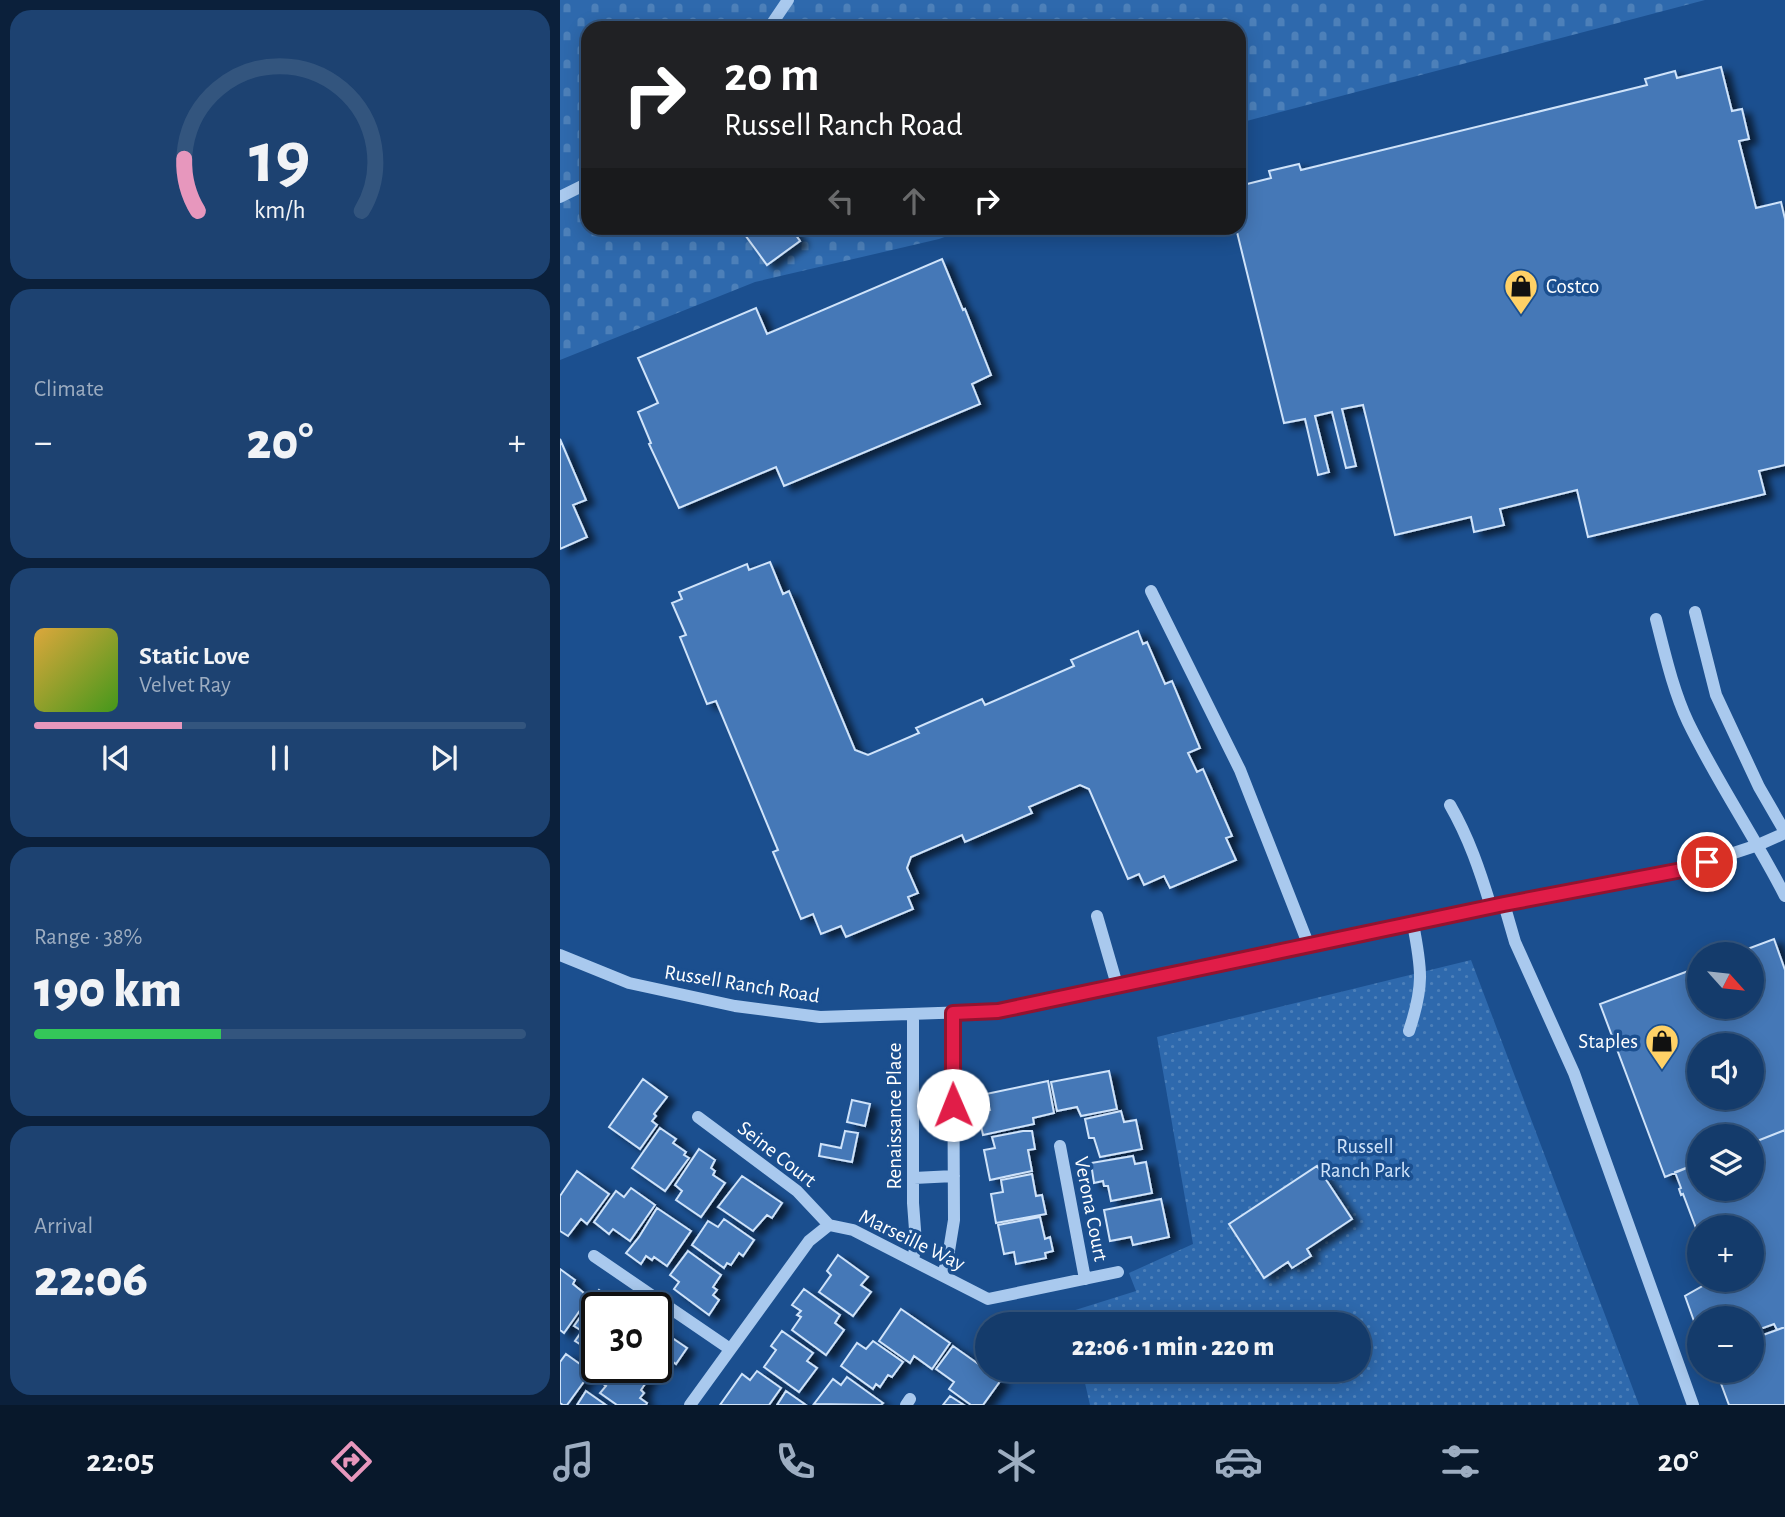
<!DOCTYPE html>
<meta charset="utf-8">
<style>
body{margin:0;font-family:"Alegreya Sans",sans-serif;background:#1d4271;color:#f1f3f6;height:100vh;display:flex;flex-direction:column;font-size:26px;white-space:nowrap}
*{box-sizing:border-box;margin:0}
p{font-size:23px;color:#9dadc1}
.icon{flex:none;width:38px;height:38px;fill:none;stroke:currentColor;stroke-width:2;stroke-linecap:round;stroke-linejoin:round}
.map{position:relative;flex:1;overflow:hidden}
.panel{display:flex;flex-direction:column;gap:10px;padding:10px;background:#0b203b;width:560px}
.panel>*{flex:none}
.hud{position:absolute;left:21px;top:21px;width:665px;height:214px;border-radius:21px;box-shadow:0 4px 18px #0003,0 0 0 2px #33557e;background:#202124;color:#fff;overflow:hidden}
.needle{width:46px;rotate:117deg}
.fabs{position:absolute;left:1127px;top:942px;display:grid;gap:14px}
.fabs a{display:grid;place-items:center;width:77px;height:77px;border-radius:50%;background:#143b6b;box-shadow:0 4px 18px #0003,0 0 0 2px #33557e;font-size:35px}
.speed{position:absolute;left:21px;top:1292px;display:flex;gap:14px;font-size:35px;font-weight:700;text-align:center}
.speed>*{display:grid;place-content:center;width:91px;height:91px;border-radius:50%;background:#143b6b;box-shadow:0 4px 18px #0003,0 0 0 2px #33557e;line-height:1}
.speed .limit{border:4px solid #111;border-radius:10px;background:#fff;color:#111}
.pin{position:absolute;display:grid;place-items:center;width:60px;height:60px;color:#fff;margin:-30px;border:4px solid #fff;border-radius:50%;box-shadow:0 2px 7px #0007}
.me{position:absolute;width:77px;margin:-38px;rotate:359deg;stroke-linejoin:round;filter:drop-shadow(0 0 5px #0008)}
.turn{display:flex;align-items:center;gap:24px;height:147px;padding:0 28px;font-size:32px}
.turn .icon{width:91px;height:91px;stroke-width:2.5}
.turn b{display:block;font-size:49px;line-height:60px}
.lanes{display:flex;align-items:center;height:66px;padding:0 28px;background:#0003;justify-content:center;gap:35px;direction:ltr}
.lanes .off{opacity:.35}
.big{font-size:52px;font-weight:800;line-height:1.1}
.panel .tile{flex:1;display:flex;flex-direction:column;justify-content:center;gap:10px;min-width:0;padding:0 24px;border-radius:21px;background:#1d4271}
.panel .dial{align-items:center;gap:0}
.dial svg{height:182px;overflow:visible;fill:none;stroke:#33557e;stroke-width:7;stroke-linecap:round;text-anchor:middle}
.dial text{fill:#f1f3f6;stroke:none}
.song{display:flex;align-items:center;gap:21px}
.cover{width:84px;height:84px;border-radius:10px;background:linear-gradient(135deg,hsl(40 70% 55%),hsl(100 70% 35%))}
.played{height:7px;border-radius:4px;background:linear-gradient(90deg,#e797bd 30%,#33557e 30%)}
.keys{display:flex;justify-content:space-around;direction:ltr}
.heat{display:flex;justify-content:space-between;align-items:center;font-size:38px;direction:ltr}
.charge{height:10px;border-radius:5px;background:linear-gradient(90deg,#34c759 38%,#33557e 0)}
.trip{position:absolute;left:415px;top:1312px;width:396px;height:70px;border-radius:35px;background:#143b6b;box-shadow:0 4px 18px #0003,0 0 0 2px #33557e;font-weight:800;line-height:70px;text-align:center}
.menu{display:flex;height:112px;justify-content:space-around;align-items:center;background:#08182b;color:#9dadc1}
.menu .icon{width:49px;height:49px}
.menu .selected{color:#e797bd}
.menu b{font-size:32px;color:#f1f3f6}
main{display:flex;flex:1;min-height:0}
.map>svg:first-child{display:block}
.cemetery{fill:url(#cemetery-stones)}
.park{fill:url(#park-dots)}
.building{fill:#4478b7;stroke:#cfe3fa;stroke-width:2;fill-rule:evenodd;filter:url(#shadow)}
.lines{fill:none;stroke-linecap:round;stroke-linejoin:round}
.minor{stroke:#a9c9ee;stroke-width:12}
.route-casing{stroke:#92132f;stroke-width:18}
.route{stroke:#e11d48;stroke-width:12}
.labels{text-anchor:middle;dominant-baseline:central;stroke-width:7;stroke-linejoin:round;paint-order:stroke}
.poi-label{font-size:21px;fill:#fff;stroke:#1b4f8f;text-anchor:start}
.street-label{font-size:21px;fill:#fff;stroke:#1b4f8f}
.park-label{font-size:21px;fill:#cfe3fa;stroke:#1b4f8f}
</style>
<main>
<section class="panel">
<div class="tile dial"><svg viewBox="0 0 100 80">
<path d="M14 69A42 42 0 1 1 86 69"/>
<path d="M14 69A42 42 0 0 1 8 46" stroke="#e797bd"/>
<text x="50" y="56" font-size="32" font-weight="700">19</text>
<text x="50" y="72" font-size="11">km/h</text>
</svg></div>
<div class="tile"><p>Climate</p>
<div class="heat"><a>−</a><b class="big">20°</b><a>+</a></div>
</div>
<div class="tile">
<div class="song"><i class="cover"></i><div><b>Static Love</b><p>Velvet Ray</p></div></div>
<div class="played"></div>
<div class="keys"><svg class="icon" aria-label="previous" viewBox="0 0 24 24"><path d="M18 5L8 12l10 7zM5 5v14"/></svg><svg class="icon" aria-label="pause" viewBox="0 0 24 24"><path d="M8 5v14M16 5v14"/></svg><svg class="icon" aria-label="next" viewBox="0 0 24 24"><path d="M6 5l10 7-10 7zM19 5v14"/></svg></div>
</div>
<div class="tile"><p>Range · 38%</p><b class="big">190 km</b><div class="charge"></div></div>
<div class="tile"><p>Arrival</p><b class="big">22:06</b></div>
</section>
<div class="map">
<svg width="1225" height="1405" viewBox="0 0 1225 1405">
<defs>
<pattern id="cemetery-stones" width="16" height="16" patternUnits="userSpaceOnUse" patternTransform="scale(1.75)"><rect width="16" height="16" fill="#2e69ad"/><path d="M2 7V4a2 2 0 0 1 4 0v3zM10 15v-3a2 2 0 0 1 4 0v3z" fill="#4d80b9"/></pattern>
<pattern id="park-dots" width="8" height="8" patternUnits="userSpaceOnUse" patternTransform="scale(1.75)"><rect width="8" height="8" fill="#2e69ad"/><path d="M2 2h.1M6 6h.1" fill="none" stroke="#4d80b9" stroke-width="1.8" stroke-linecap="round"/></pattern>
<filter id="shadow"><feDropShadow dx="8" dy="4.5" stdDeviation="3.5" flood-color="#0009"/></filter>
</defs>
<rect width="100%" height="100%" fill="#1b4f8f"/>
<path class="cemetery" d="M0,0H1145L679,123V28H28V228H409L379,239L195,282L0,360Z"/>
<path class="park" d="M911,960L1079,1405H530L522,1370H798V1325H512L509,1312L576,1291L569,1273L633,1244L597,1037Z"/>
<path class="building" d="M1161,67L1172,111L1182,109L1189,139L1179,141L1196,208L1221,202L1225,219V465L1199,471L1205,494L1028,537L1017,490L940,509L944,525L914,532L911,517L835,535L803,405L782,409L796,466L786,468L772,412L755,416L769,472L758,475L745,419L724,423L676,228H679V186L711,178L709,171L739,164L741,170L1087,85L1085,79L1115,71L1117,78Z
M180,228H231L240,241L207,265Z
M382,259L403,310L405,309L431,375L412,384L420,404L224,486L216,467L119,508L89,444L91,443L78,412L98,403L78,358L196,308L207,334Z
M0,439L26,500L13,505L27,537L0,549Z
M210,562L223,594L229,591L295,750L308,755L359,733L356,728L422,699L425,705L514,666L511,660L578,631L583,644L587,642L605,684L612,681L640,748L628,753L637,772L643,769L672,836L666,838L676,860L610,888L604,876L584,885L579,874L568,879L529,789L520,785L469,807L472,813L405,842L402,835L351,857L347,868L358,893L348,897L353,909L286,937L281,926L261,934L253,914L241,919L213,852L218,850L156,701L147,704L120,637L126,635L112,603L122,599L119,592L187,564L189,570Z
M1214,939L1225,970V1130L1192,1143V1136H1139V1163L1105,1177L1040,1004L1139,967V1006H1192V954H1174ZM1139,1045H1192V1097H1139Z
M549,1071L557,1109L521,1116L517,1107L497,1111L491,1082Z
M83,1079L107,1097L94,1114L96,1116L92,1121L97,1125L80,1149L49,1127Z
M488,1081L494,1113L473,1118L474,1124L423,1135L418,1112L430,1110L426,1094Z
M292,1100L310,1104L305,1126L287,1122Z
M561,1111L564,1122L576,1120L582,1149L540,1157L534,1138H529L525,1119Z
M100,1128L116,1139L113,1143L126,1152L124,1155L129,1158L105,1191L72,1168Z
M1225,1130V1327L1217,1330L1214,1324L1192,1332V1318H1139V1335L1125,1296L1155,1279H1192V1227H1139V1236L1123,1194L1121,1195L1119,1189L1121,1188L1115,1172L1139,1163V1188H1192V1143Z
M285,1131L298,1133L292,1162L259,1156L261,1144L281,1148Z
M463,1131H472L475,1149L468,1150L472,1171L430,1180L424,1150L435,1148L432,1137Z
M139,1149L155,1160L151,1168L155,1171L153,1175L165,1183L141,1217L116,1200L122,1191L115,1185Z
M573,1156L575,1164L586,1162L592,1193L551,1201L548,1186H544L543,1181L534,1183L531,1163Z
M757,1166L792,1219L747,1249L751,1256L732,1268L728,1262L704,1278L669,1224Z
M17,1171L49,1194L27,1224L21,1219L8,1236L0,1231V1196Z
M472,1174L476,1196L482,1195L486,1214L436,1223L431,1194L443,1192L441,1180Z
M182,1176L222,1203L212,1218L207,1215L193,1231L158,1207Z
M71,1188L95,1205L70,1241L53,1229L49,1234L34,1222L56,1191L64,1197Z
M601,1199L609,1237L573,1245L571,1237L550,1241L544,1210Z
M97,1208L131,1231L107,1266L94,1257L92,1260L86,1256L81,1264L66,1253L79,1237Z
M480,1217L485,1239L490,1237L493,1251L485,1253L486,1258L456,1264L454,1252L444,1254L438,1225Z
M164,1219L194,1240L183,1256L179,1253L171,1265L167,1263L164,1268L132,1245L148,1221L158,1227Z
M128,1251L161,1275L153,1287L157,1290L153,1295L159,1300L149,1315L114,1289L119,1282L110,1275Z
M278,1255L308,1277L301,1285L311,1292L293,1316L259,1292L271,1275L267,1271Z
M0,1269L15,1280L13,1284L24,1293L23,1295L28,1299L4,1333L0,1330Z
M244,1289L280,1315L275,1323L284,1330L266,1355L232,1330L241,1317L237,1315L241,1311L232,1305Z
M39,1290L55,1302L51,1307H37V1355L15,1341L22,1331L14,1326Z
M341,1309L390,1343L372,1369L354,1356L350,1363L319,1341Z
M96,1327L127,1348L116,1364L109,1359L105,1364L102,1362L93,1374L83,1367H96Z
M1225,1327V1405H1169L1156,1370H1192V1339Z
M222,1331L253,1353L247,1361L257,1368L239,1392L204,1367L216,1350L211,1346Z
M313,1341L343,1362L332,1377L328,1375L320,1387L316,1384L313,1389L281,1366L297,1343L306,1349Z
M393,1346L441,1380L423,1405H411L389,1389L394,1382L376,1369Z
M6,1354L31,1372L7,1405H3L0,1403V1362Z
M45,1367H73L89,1378L81,1390L84,1393L80,1398L87,1403L86,1405H57L40,1393L46,1386L36,1379Z
M197,1371L221,1388L209,1405H160L182,1374L190,1380Z
M287,1377L323,1403L321,1405L254,1404L273,1379L281,1385Z
M26,1391L46,1405H17Z
M226,1391L246,1405H217Z
M390,1396L404,1405H383Z"/>
<g class="lines">
<path class="minor" d="M209,28L228,0
M0,197L28,183
M591,591L680,770L749,946
M1135,612L1156,695L1199,787L1225,832
M1096,619C1105,654 1113,690 1128,722C1157,782 1195,837 1225,896
M890,805C909,838 920,871 931,907
M944,904L955,942L1014,1073L1133,1405
M537,916L557,985
M0,955L69,983L175,1006L260,1017L438,1011L944,904L1122,870L1198,845L1225,833
M353,1014V1203L356,1243L353,1260
M849,1031C864,986 862,970 853,924
M138,1117L237,1191L269,1225
M500,1146L525,1279
M354,1178L394,1176
M34,1256L170,1349
M382,1275L387,1263L394,1220L393,1013
M130,1405L249,1241L269,1225L293,1230L428,1299L558,1272
M346,1405L350,1399"/>
</g>
<g class="lines">
<g class="route-casing">
<path id="route" d="M393,1105V1013L438,1011L944,904L1122,870L1147,862"/>
</g>
<use href="#route" class="route"/>
</g>
<defs>
<g id="shop-pin" transform="scale(1.75)"><path d="M0 17L-7.5 6A9.5 9.5 0 1 1 7.5 6Z" fill="#ffd166" stroke="#1b4f8f"/><path d="M-5-2.5h2.3a2.7 3.5 0 0 1 5.4 0H5L5.5 6h-11ZM-1.5-2.5h3a1.5 2.3 0 0 0-3 0Z" fill="#111"/></g>
</defs>
<g fill-rule="evenodd">
<use href="#shop-pin" x="961" y="286"/>
<use href="#shop-pin" x="1102" y="1041"/>
</g>
<g class="labels">
<g class="poi-label">
<text x="986" y="286">Costco</text>
<text x="1078" y="1041" text-anchor="end">Staples</text>
</g>
<g class="street-label">
<text transform="translate(182 984) rotate(9)">Russell Ranch Road</text>
<text transform="translate(334 1116) rotate(-90)">Renaissance Place</text>
<text transform="translate(217 1154) rotate(38)">Seine Court</text>
<text transform="translate(531 1209) rotate(79)">Verona Court</text>
<text transform="translate(352 1240) rotate(26)">Marseille Way</text>
</g>
<g class="park-label">
<text x="805" y="1146">Russell<tspan x="805" dy="24">Ranch Park</tspan></text>
</g>
</g>
</svg>
<div class="fabs">
<a><svg class="needle" viewBox="-14 -14 28 28"><path d="M0-13l5 13h-10z" fill="#e53935"/><path d="M0 13l5-13h-10z" fill="#9dadc1"/></svg></a>
<a><svg class="icon" aria-label="sound" viewBox="0 0 24 24"><path d="M4 9h4l5-4v14l-5-4H4zM17 9q2 3 0 6"/></svg></a>
<a><svg class="icon" aria-label="layers" viewBox="0 0 24 24"><path d="M12 4l9 5-9 5-9-5zM3 14l9 5 9-5"/></svg></a>
<a>+</a>
<a>−</a>
</div>
<div class="speed"><div class="limit">30</div></div>
<div class="pin" style="left:1147px;top:862px;background:#d93025"><svg class="icon" aria-label="arrive" viewBox="0 0 24 24"><path d="M6 21V4h12l-3 4 3 4H6"/></svg></div>
<svg class="me" style="left:393px;top:1105px" viewBox="-20 -20 40 40"><circle r="19" fill="#fff"/><path d="M0-13L10 11 0 6-10 11z" fill="#e11d48"/></svg>
<div class="trip">22:06 · 1 min · 220 m</div>
<div class="hud">
<div class="turn"><svg class="icon" aria-label="right" viewBox="0 0 24 24"><path d="M7 20v-9h11M14 6l5 5-5 5"/></svg><div><b>20 m</b>Russell Ranch Road</div></div>
<div class="lanes"><svg class="icon off" aria-label="left" viewBox="0 0 24 24"><path d="M17 20v-9H6M10 6l-5 5 5 5"/></svg><svg class="icon off" aria-label="ahead" viewBox="0 0 24 24"><path d="M12 20V5M6 11l6-6 6 6"/></svg><svg class="icon" aria-label="right" viewBox="0 0 24 24"><path d="M7 20v-9h11M14 6l5 5-5 5"/></svg></div>
</div>
</div>
</main>
<nav class="menu">
<b>22:05</b>
<svg class="icon selected" aria-label="directions" viewBox="0 0 24 24"><path d="M12 3l9 9-9 9-9-9zM9 14v-3h6M13 9l2 2-2 2"/></svg>
<svg class="icon" aria-label="music" viewBox="0 0 24 24"><path d="M9 18V5l10-2v13"/><circle cx="6" cy="18" r="3"/><circle cx="16" cy="16" r="3"/></svg>
<svg class="icon" aria-label="phone" viewBox="0 0 24 24"><path d="M5 4h4l2 5-3 2q2 4 5 5l2-3 5 2v4C11 20 4 13 5 4z"/></svg>
<svg class="icon" aria-label="climate" viewBox="0 0 24 24"><path d="M12 3v18M4 7l16 10M4 17L20 7"/></svg>
<svg class="icon" aria-label="car" viewBox="0 0 24 24"><path d="M5 17H2v-5l4-1 3-4h7l3 4 3 1v5h-3M9 17h6M6 11h13"/><circle cx="7" cy="17" r="2"/><circle cx="17" cy="17" r="2"/></svg>
<svg class="icon" aria-label="filters" viewBox="0 0 24 24"><path d="M4 7h16M4 17h16"/><circle cx="9" cy="7" r="2"/><circle cx="15" cy="17" r="2"/></svg>
<b>20°</b>
</nav>
